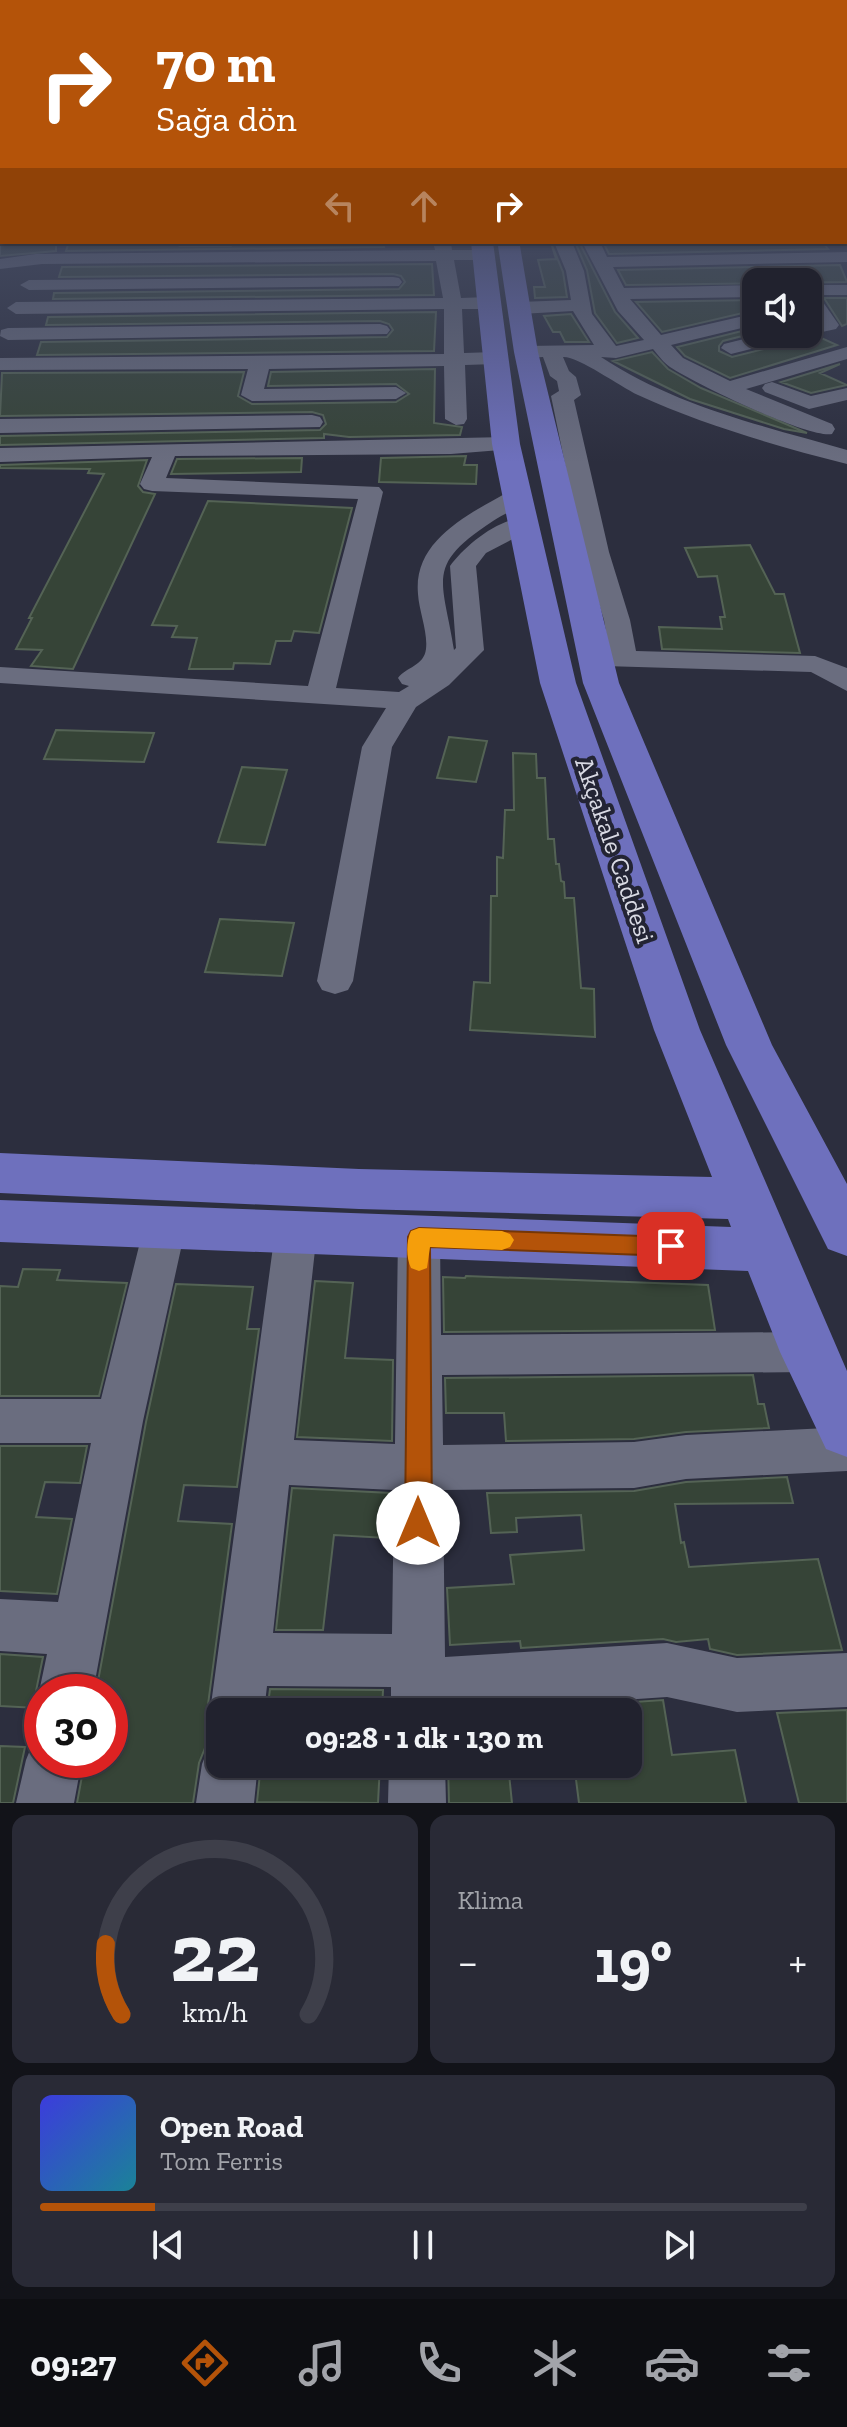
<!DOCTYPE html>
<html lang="tr">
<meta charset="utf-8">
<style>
body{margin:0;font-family:"Zilla Slab",serif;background:#292a36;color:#f1f3f6;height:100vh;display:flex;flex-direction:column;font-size:30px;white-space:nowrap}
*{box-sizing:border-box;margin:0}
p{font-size:26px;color:#a2a4aa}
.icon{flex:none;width:44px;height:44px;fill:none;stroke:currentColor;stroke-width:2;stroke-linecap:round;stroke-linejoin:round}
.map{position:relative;height:1803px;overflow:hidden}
.drawer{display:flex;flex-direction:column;gap:12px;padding:12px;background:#121319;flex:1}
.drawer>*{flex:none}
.top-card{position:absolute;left:0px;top:0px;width:848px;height:244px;box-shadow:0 2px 6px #0004,0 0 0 2px #3e3f4a;background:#b45309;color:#fff;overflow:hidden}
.tools{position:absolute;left:742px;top:268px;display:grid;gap:16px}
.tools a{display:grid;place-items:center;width:80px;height:80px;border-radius:16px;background:#21222e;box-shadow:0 2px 6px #0004,0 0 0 2px #3e3f4a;font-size:40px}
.speed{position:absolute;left:24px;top:1674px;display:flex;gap:16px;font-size:40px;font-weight:700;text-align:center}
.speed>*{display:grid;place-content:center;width:104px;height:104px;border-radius:50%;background:#21222e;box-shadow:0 2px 6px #0004,0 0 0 2px #3e3f4a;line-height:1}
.speed .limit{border:12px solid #d22;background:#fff;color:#111}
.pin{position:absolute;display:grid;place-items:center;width:68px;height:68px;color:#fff;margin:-34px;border-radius:16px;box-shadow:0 4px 12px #0006}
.me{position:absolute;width:88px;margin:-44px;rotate:0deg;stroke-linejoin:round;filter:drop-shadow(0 0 6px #0008)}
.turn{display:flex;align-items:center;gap:28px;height:168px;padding:0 24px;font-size:36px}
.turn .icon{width:104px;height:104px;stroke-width:2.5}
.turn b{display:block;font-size:56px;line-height:68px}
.lanes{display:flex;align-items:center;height:76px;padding:0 24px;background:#0003;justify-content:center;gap:40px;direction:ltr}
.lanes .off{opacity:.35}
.big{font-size:60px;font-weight:800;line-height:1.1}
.drawer .card{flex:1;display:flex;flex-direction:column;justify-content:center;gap:12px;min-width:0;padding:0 28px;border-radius:16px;background:#292a36}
.drawer .dial{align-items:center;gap:0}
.dial svg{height:208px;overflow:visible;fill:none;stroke:#3e3f4a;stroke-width:7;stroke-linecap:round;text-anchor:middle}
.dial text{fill:#f1f3f6;stroke:none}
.song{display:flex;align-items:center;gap:24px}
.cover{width:96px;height:96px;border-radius:12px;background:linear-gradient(135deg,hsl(240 70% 55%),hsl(190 70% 35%))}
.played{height:8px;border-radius:4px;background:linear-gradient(90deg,#b45309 15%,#3e3f4a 15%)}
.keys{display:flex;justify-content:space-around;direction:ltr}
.heat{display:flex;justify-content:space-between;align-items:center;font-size:44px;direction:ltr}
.drawer .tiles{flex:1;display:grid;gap:12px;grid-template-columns:1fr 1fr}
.card:last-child{grid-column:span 2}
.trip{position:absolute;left:206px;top:1698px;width:436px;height:80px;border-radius:16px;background:#21222e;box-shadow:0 2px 6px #0004,0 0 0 2px #3e3f4a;font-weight:800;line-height:80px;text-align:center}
.dock{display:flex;height:128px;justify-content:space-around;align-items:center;background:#0d0e12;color:#a2a4aa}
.dock .icon{width:56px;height:56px}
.dock .selected{color:#b45309}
.dock b{font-size:36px;color:#f1f3f6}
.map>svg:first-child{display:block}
.building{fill:#364437;stroke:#546355;stroke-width:2}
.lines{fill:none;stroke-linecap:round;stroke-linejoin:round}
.minor{fill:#6a6d7f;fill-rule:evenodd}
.major{fill:#6e70bd;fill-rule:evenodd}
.route{fill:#b45309;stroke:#753606;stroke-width:2}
.slow{fill:#f59e0b}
.labels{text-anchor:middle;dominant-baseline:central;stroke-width:8;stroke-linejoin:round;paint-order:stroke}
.street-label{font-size:26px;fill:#d9dae4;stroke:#232434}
</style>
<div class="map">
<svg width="847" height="1803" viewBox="0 0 847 1803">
<rect width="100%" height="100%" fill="#2c2e3e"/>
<path class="building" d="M0,242H56V251L0,256Z
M69,242H119L118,245L182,242L180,246H231L232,242H383L384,247L66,251Z
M575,242H579L615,312L638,338L617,343L595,313L587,270Z
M603,242H768V245L824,244L828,249L609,254Z
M551,243L563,272L567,297L535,298L534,287H545L538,260L556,259Z
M432,264L434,295L53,299L54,293L399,289L405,282L401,276L393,274L59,277L62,267Z
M840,265L847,282L626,285L618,270Z
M824,298H847V324L842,326Z
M756,300V315L747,312L662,332L636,302Z
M436,312L434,351L37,355L41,342L387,337L393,330L389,324L380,321L46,325L48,317Z
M571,314L589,342H565L560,332H553L544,316Z
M746,330L754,333L723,341L719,346V351L732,357L796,341L801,334L807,338L817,336L837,345L730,378L685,356L677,347Z
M652,352L668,369L701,388L807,433L784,429L690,399L613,361Z
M840,364L820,373L847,385L811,393L781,382Z
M435,369L434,423L462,427L460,435L349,437L324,434V438L0,445V436L320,430L326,424L323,415L312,412L0,416L2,373L244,372L238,396L252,404L396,402L409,394L396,384L268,386L271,372Z
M466,456L464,465H477L476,484L379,482L381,458Z
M302,458L301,472L171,474L177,459Z
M147,460L138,486L143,492L155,494L73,669L31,666L42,650L16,649L32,618H29L104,474L88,473L90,469L0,468V465Z
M208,501L352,508L319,633L294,631L291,641H276L270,664L234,663L233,669H189L197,638L172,637L177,626L152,625Z
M750,545L775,594H784L800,653L662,649L659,627L722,629L720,617H725L717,576L698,577L685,548Z
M56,730L154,733L144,762L44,759Z
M449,737L487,741L476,782L437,778Z
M513,753L536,754L537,778H545L548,839H554L556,864H559L561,881L564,882L565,898H574L581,988L594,989L595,1037L470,1030L474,982L490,983L491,896H497V857L503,858L505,810H514Z
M242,767L287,770L265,845L218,842Z
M220,919L294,923L282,976L205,972Z
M23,1269L60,1270L57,1280L127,1283L99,1396H0V1286L18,1287Z
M466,1276L708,1285L715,1330L444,1332L443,1277L465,1278Z
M315,1281L353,1283L345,1358L393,1360L392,1441L297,1437Z
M176,1284L253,1287L247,1329H259L237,1487L184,1485L178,1521L232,1524L207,1712L215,1731L214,1737L207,1743L199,1763L193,1803H77L85,1760H110V1692H96L146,1422Z
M753,1375L758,1404H764L769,1428L686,1432L634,1439L506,1441L504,1413H446L445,1378Z
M0,1446H87L80,1483L45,1482L36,1517L72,1519L57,1594L0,1591Z
M787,1477L793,1503L675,1504L681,1543L684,1542L689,1567L818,1559L842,1650L737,1655L710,1649L708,1639L676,1642L663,1639L521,1648L520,1641L450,1645L447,1588L514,1584L510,1555L584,1550L581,1515L516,1518L517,1532L491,1533L487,1493L634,1491L686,1482Z
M292,1488L391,1493L387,1538L334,1535L323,1630H276Z
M0,1654L43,1657L36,1691L37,1708L0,1706Z
M270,1689L383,1690L382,1712H267Z
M663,1700L672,1755L735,1750L746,1803H579L574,1764H628V1712H490Z
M847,1710V1803H799L777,1713Z
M0,1746L25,1747L13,1803H0Z
M261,1764H380L378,1803L257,1802Z
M448,1764H508L512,1803H449Z"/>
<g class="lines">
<path class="minor" d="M846,221H847V231H846Z
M433,242H451L452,250H484L493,255L484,260H454L461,298L488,297L497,303L488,309H462L464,353L495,352L505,358L495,364L465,365L467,419L464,424L456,425L445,419L444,366L269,369L264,389L396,387L406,393L396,399L252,401L241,395L248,369L0,370V358L444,354V309L16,314L7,308L16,302L443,298L436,261L42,264L0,269V259L36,254L435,250Z
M554,242H572L584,271L592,314L616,346L644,340L618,311L582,242H600L607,257L847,252V262L613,267L624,288L756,285V297L630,299L661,335L748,315L756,318V331L746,327L671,345L683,358L730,381L847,347V359L746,389L832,424L835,429L832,434C809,439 694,383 670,367C664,363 658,355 653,349L616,358L601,357C675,406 763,426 847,450V464C776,446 704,425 638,395C619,386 578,356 563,357L569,371L576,377L581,395L574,400L609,552L630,620L636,651L815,656L847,668V691L811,672L604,666L594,664L590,658L594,652L609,650L604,620L583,552L551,396L559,391L557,381L550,376L543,357L526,358L516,352L526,346L594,345L573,311L520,314L511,308L520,302L571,300L566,271Z
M393,277L399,278L402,282L399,286L29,290L20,285L29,280Z
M808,285H847V295H818L839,325L836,329L808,335L805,334H808V323L817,321L808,308Z
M380,324L387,326L390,330L387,334L8,340L0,336L1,330L8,328Z
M764,334H798L795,338L731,354L721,348L724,344Z
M772,382L811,396L847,388V400L809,409L765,392L762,388L765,384Z
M312,415L320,417L323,422L320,427L0,433V419Z
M506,437L514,439L517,444L514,449L451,454L175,456L166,478L379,487L383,492L336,688L399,692L409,686L402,684L398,678C406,667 424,666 426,649C428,632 419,611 418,594C413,540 469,514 510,491H526L530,496C522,507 505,513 493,521C424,566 443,579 454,650L456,648L450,566C465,545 505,512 532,519L535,524L532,529L486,553L476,566L484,650L449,685L416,707L392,747L353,981L348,990L335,994L322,990L317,981L362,747L386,708L0,683V667L308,686L358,499L152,491L144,489L140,484L152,457L0,462V448Z
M165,1209L180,1214L186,1226L143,1421L93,1692H42V1700L39,1692L47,1654L0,1651V1599L58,1602L91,1443H0V1399H101L144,1226L150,1214Z
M296,1215L311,1220L317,1232L294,1440L395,1444L398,1237L404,1225L419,1219L434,1225L440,1237L441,1335L808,1332L824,1338L831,1352L824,1366L808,1372L442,1375L443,1445L634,1442L686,1435L847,1427V1471L686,1479L634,1488L443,1490L445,1657L667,1643L737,1658L847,1653V1707L737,1712L667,1697L445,1712H391V1687L267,1686L264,1712H220V1732L218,1731L210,1712L275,1232L281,1220ZM289,1485L394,1490L392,1634L273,1633Z
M42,1737V1760H82L74,1803H16L26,1760L34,1740Z
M220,1740V1764H258L254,1803H196L202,1764L210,1744Z
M389,1764H445L446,1803H388Z"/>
<path class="major" d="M471,242H493L520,444L576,683L700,1030L847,1371V1457L826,1449L780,1352L748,1271L0,1242V1200L731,1227L728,1219L359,1209L0,1193V1153L359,1169L712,1177L654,1030L540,683L492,444Z
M501,242H517L520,246L538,352L619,683L772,1045L847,1184V1256L828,1249L726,1045L583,683L514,352L498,246Z"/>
</g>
<linearGradient id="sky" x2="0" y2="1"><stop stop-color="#181922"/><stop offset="0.45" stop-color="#454c63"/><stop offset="1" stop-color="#454c63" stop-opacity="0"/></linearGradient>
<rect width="847" height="462" fill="url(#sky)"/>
<path class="route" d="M419,1228L671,1237L679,1239L683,1246L679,1253L671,1256L430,1247L432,1523L428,1532L418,1536L409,1532L405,1523L408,1237L411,1231Z"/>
<path class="slow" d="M419,1228L502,1231L510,1234L514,1240L510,1247L502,1250L430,1247L427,1268L419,1271L411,1268C406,1258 406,1241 411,1231Z"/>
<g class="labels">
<g class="street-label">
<text transform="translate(615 850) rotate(71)">Akçakale Caddesi</text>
</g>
</g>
</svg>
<div class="tools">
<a><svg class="icon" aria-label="sound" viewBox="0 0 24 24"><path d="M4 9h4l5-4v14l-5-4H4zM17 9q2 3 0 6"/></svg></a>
</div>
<div class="speed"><div class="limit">30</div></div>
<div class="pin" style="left:671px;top:1246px;background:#d93025"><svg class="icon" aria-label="arrive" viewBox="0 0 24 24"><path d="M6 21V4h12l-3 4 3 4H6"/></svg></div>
<svg class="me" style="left:418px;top:1523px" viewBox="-20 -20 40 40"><circle r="19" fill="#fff"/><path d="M0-13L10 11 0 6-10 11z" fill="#b45309"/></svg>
<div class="trip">09:28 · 1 dk · 130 m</div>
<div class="top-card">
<div class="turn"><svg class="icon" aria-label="right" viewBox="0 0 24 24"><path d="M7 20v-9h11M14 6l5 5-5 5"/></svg><div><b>70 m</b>Sağa dön</div></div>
<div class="lanes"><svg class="icon off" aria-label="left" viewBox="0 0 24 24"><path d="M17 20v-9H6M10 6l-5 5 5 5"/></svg><svg class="icon off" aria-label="ahead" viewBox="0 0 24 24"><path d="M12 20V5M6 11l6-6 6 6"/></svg><svg class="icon" aria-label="right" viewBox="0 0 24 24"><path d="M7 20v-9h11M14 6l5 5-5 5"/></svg></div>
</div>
</div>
<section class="drawer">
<div class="tiles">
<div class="card dial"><svg viewBox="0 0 100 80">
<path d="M14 69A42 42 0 1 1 86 69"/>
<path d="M14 69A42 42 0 0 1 8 42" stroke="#b45309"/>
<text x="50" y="56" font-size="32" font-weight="700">22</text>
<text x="50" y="72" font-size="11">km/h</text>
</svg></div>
<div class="card"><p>Klima</p>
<div class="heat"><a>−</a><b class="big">19°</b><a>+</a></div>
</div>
<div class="card">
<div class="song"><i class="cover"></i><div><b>Open Road</b><p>Tom Ferris</p></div></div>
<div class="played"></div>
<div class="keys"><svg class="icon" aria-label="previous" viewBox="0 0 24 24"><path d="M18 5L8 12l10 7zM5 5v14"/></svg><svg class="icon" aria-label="pause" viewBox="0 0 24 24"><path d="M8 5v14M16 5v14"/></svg><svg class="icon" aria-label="next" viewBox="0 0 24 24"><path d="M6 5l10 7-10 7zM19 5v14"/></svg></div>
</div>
</div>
</section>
<nav class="dock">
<b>09:27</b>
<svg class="icon selected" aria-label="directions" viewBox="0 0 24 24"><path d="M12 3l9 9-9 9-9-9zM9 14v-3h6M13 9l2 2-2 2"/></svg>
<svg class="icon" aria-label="music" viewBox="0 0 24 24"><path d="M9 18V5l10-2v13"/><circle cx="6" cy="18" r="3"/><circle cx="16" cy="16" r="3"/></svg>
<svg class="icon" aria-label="phone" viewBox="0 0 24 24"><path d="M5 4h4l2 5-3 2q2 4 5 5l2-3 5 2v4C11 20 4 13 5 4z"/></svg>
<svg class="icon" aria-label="climate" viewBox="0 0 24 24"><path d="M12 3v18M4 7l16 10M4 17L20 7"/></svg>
<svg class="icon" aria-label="car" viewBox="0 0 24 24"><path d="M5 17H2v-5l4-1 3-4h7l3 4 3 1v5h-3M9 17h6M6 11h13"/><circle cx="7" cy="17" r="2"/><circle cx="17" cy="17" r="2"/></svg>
<svg class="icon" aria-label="filters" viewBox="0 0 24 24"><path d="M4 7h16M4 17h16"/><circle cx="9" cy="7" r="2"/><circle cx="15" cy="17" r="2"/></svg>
</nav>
